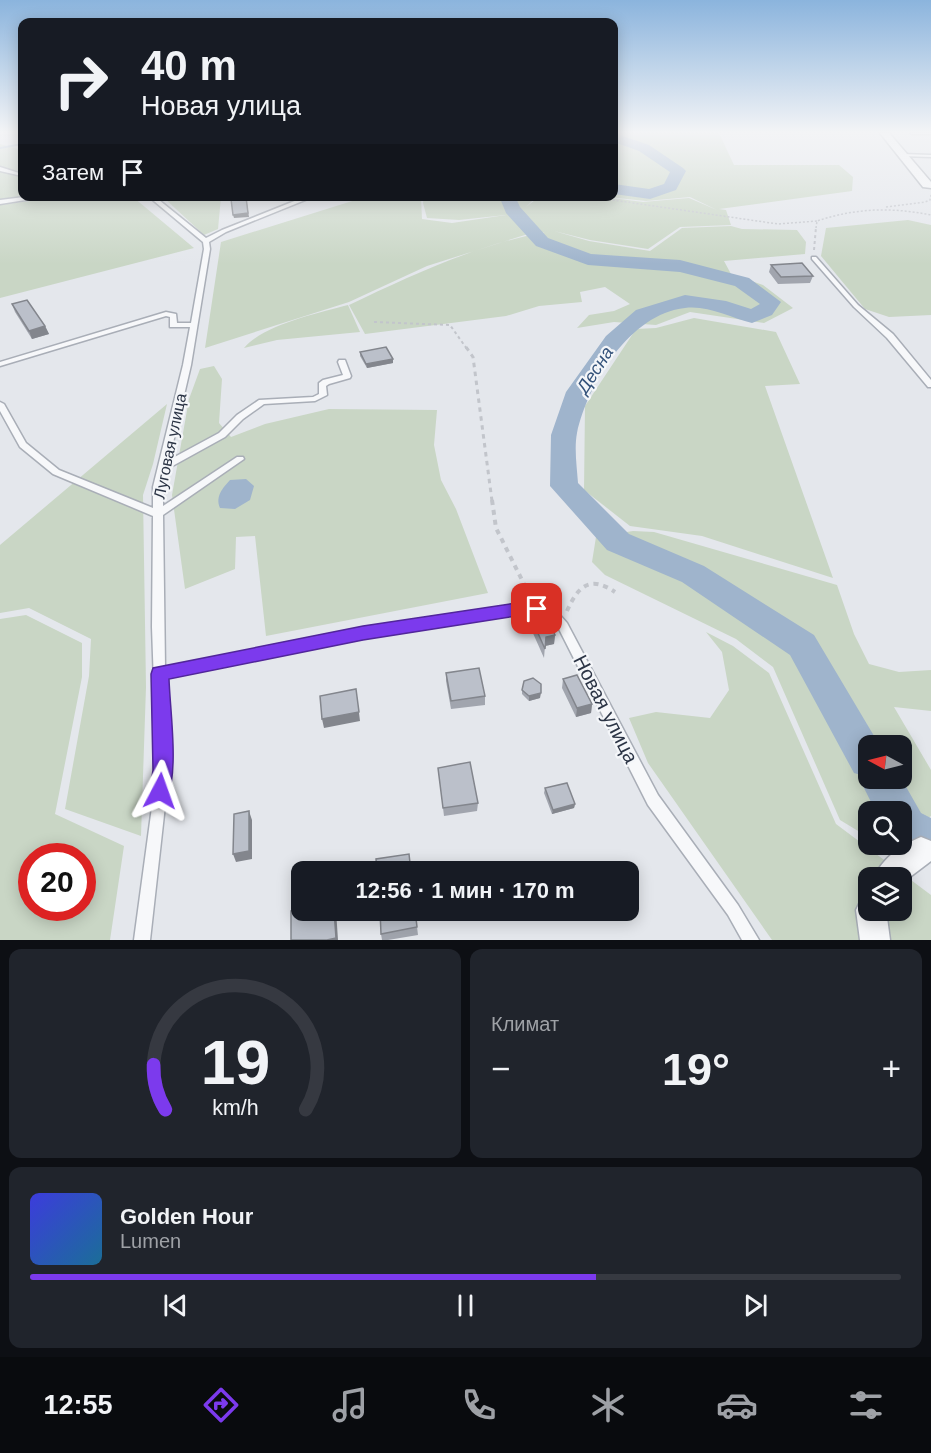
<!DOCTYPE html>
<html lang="ru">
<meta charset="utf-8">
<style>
body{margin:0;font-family:Arial,sans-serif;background:#20242c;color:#f1f3f6;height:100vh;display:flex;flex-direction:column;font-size:22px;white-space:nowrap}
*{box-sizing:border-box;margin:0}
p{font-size:20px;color:#9ea1a6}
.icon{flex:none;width:33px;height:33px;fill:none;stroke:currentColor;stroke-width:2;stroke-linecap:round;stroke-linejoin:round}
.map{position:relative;height:940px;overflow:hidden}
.panel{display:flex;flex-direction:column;gap:9px;padding:9px;background:#0d0f14;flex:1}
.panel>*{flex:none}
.hud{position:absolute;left:18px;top:18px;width:600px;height:183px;border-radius:12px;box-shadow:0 3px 15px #0003;background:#171b24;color:#f1f3f6;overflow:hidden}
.needle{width:39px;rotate:277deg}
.controls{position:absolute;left:858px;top:735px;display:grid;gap:12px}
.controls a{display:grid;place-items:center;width:54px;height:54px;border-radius:12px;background:#171b24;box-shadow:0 3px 15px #0003;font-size:30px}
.speed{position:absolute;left:18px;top:843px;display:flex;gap:12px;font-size:30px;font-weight:700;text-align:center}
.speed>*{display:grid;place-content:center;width:78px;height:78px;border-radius:50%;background:#171b24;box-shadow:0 3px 15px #0003;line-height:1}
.speed .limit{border:9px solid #d22;background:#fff;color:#111}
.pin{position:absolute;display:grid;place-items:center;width:51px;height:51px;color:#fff;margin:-26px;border-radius:12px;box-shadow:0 3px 9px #0006}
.me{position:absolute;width:66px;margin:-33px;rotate:4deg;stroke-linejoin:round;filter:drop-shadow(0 0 4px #0008)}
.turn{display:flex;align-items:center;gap:21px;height:126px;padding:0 24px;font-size:27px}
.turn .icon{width:78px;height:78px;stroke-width:2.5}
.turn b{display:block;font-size:42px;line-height:51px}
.then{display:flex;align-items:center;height:57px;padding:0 24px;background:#0003;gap:12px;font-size:22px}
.big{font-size:45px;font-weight:700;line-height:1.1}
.panel .card{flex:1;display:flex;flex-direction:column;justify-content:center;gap:9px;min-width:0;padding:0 21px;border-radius:12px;background:#20242c}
.panel .dial{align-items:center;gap:0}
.dial svg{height:156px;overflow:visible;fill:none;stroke:#363941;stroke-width:7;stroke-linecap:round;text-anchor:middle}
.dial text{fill:#f1f3f6;stroke:none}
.song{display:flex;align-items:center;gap:18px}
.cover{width:72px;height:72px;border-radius:9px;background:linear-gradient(135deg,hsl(240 70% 55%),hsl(200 70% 35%))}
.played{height:6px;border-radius:3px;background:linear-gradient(90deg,#7c3aed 65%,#363941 65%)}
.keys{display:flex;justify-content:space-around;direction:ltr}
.heat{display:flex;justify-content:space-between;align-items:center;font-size:33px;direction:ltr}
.panel .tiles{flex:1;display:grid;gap:9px;grid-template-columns:1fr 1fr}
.card:last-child{grid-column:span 2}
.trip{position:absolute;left:291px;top:861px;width:348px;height:60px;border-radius:12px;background:#171b24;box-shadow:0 3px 15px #0003;font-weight:700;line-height:60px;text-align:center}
.tab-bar{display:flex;height:96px;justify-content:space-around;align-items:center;background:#090b0e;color:#9ea1a6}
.tab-bar .icon{width:42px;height:42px}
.tab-bar .active{color:#7c3aed}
.tab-bar b{font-size:27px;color:#f1f3f6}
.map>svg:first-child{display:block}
.green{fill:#c9d6c5;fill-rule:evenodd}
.water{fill:#9fb4cc}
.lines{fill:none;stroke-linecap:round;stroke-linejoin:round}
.stream{stroke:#9fb4cc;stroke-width:2}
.river{fill:#9fb4cc;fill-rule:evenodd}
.lane-casing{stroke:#a9aeb7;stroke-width:3}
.street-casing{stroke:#a9aeb7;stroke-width:3}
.path-far3{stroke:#c2c5cb;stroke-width:1.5;stroke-dasharray:2 2;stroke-linecap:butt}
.path-far2{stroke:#c2c5cb;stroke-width:2;stroke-dasharray:3 3;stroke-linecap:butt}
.path-far1{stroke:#c2c5cb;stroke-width:3;stroke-dasharray:4.5 4.5;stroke-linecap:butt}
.path{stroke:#c2c5cb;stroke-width:4;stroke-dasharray:5 5;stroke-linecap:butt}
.lane{fill:#f7f8fa;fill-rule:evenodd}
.street{fill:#f7f8fa;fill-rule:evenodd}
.wall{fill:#a1a5ae}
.shaded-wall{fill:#83868d}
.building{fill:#bbc0ca;stroke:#83868d;stroke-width:1.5}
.route{fill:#7c3aed;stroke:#51269a;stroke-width:1.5}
.labels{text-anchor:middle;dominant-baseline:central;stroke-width:4.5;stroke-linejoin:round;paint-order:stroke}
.street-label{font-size:16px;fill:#2b3445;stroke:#f4f6f9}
.water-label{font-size:18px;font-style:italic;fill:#34527a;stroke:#f4f6f9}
.near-street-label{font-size:20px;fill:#2b3445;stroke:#f4f6f9}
</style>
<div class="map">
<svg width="931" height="940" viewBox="0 0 931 940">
<rect width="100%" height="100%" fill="#e4e7ec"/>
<path class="green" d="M614,133H719L734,165H839L853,177L852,191L719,209L726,210L731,225L680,227L648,249L590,240L554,231L589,241L650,251L682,228L731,226L742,229L797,230L806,242L805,254L724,261L731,274L763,285L793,308L764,323L690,312L656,325L614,322L577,328L589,315L614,311L630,304L605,287L580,292L582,302L539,306L506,316L365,334L349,305C412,275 476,245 545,232H540L520,212L512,214L528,234L427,266L349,302L205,348L221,242L365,197H421L422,219L452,223L506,215L459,220L427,218L423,203L424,197H536L526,207L539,197L596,196L643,202L689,198L717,210L690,197L646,201L608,197L614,196Z
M0,144L22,150V196L33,197L0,200Z
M68,196L133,197L194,248L0,298V205Z
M163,197H221L218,229L204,235Z
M908,220L931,225V315L889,317L865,309L821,256L826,228Z
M348,305L360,332L277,340L244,348C263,325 318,313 348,305Z
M694,318L776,332L800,384L765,386L833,578L702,536L630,526L584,490L585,406L636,329L656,328Z
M214,366L222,379L219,423L231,437L265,424L329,409L437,410L434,445L441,480L456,509L488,593L266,636L255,536L236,537L235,569L185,589L172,495L189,399L200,369Z
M167,404L153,464L143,495L146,687L141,836L65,809L89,676L91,639L29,608L0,613V545Z
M633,531L654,532L837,585L854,634L869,664L899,672L931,670V711L894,707L931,770V816L902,836V812H868V837L840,820L773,667L736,639L605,575L592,562L596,537ZM868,746H902V778H868Z
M26,615L82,643V677L55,814L124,846L110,940H0V619ZM32,856H82V908H32Z
M706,632L733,646L769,673L836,824L931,895V940H772L648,763L629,718L656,712L710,718L729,690L722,652ZM868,878H902V910H868Z"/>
<path class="water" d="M246,479L254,486L250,500L235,509L220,508C215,496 223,488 230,480Z"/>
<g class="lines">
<path class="stream" d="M0,148L22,144"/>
<path class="river" d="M614,133L649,145L683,168L686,171L676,190L650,199L614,194V184L649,189L664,184L670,172L639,151L614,142Z
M499,196H515L520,207L548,238L591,254L680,260L749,278L781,302L772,315L752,323C731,318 708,305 685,308C630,314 588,383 577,433C574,448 577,468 578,483L629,534L704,566L814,635L880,746H868V778H901L921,813L931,818V862L898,844H902V812H876L859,778L861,775L854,773L790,655L682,582L607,550L550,486L551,435L566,392L606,336L636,310L685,295L726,301L751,309L760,304L735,286L680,272L588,265L536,246L506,213Z"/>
<g class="lane-casing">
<path id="lane" d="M910,133H931V134H912Z
M903,154L931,155V157L901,156V155Z
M0,167L22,174V176L0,171Z
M32,196H51L0,204V200Z
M148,196H154L206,238L222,230L307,196H315L226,232L209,242L210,249L191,365L169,460L219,433L237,415L259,400L313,397L319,394V383L323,380L343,375L338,362L339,360H345L351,376L350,378L329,384L326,386L327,395L315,401L264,404L243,419L225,437L167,469L163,487V506L237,457H243L244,459L163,515L165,668L363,628L516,605L552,606L567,623L658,795L738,905L759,940H742L728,915L648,805L559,629L545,613H516L363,638L166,678L169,770L150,940H134L157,770L152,627L153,516L53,474L20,447L0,411V402L4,404L26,443L59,470L153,508V487L183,365L190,327H170V317L166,316L0,366V362L166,312L176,314L177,323H191L204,249L203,242Z
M812,257H816L858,305L893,334L931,380V387H928L887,338L854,307L812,259Z"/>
</g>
<g class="street-casing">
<path id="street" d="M880,133H889L931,182V188L923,187Z
M921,837L931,841V861L902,883V878H874C882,858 902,845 921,837Z
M868,896V910H886L890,940H860L856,910L861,900Z"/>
</g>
<path class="path-far3" d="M0,135H22
M585,196L778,224L817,221
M886,207L925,202L930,200L931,195
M816,228L817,221C856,208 891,207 931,215"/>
<path class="path-far2" d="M814,250L816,227
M374,322L450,325L467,349"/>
<path class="path-far1" d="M466,347L473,357L492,501"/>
<path class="path" d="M492,500L496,528L532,600
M567,611C578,586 590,575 615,592"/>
<use href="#lane" class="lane"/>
<use href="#street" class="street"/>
</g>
<path class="wall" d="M771,265L813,276L810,283L778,284L769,272Z
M12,304L45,326L49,334L32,339L15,312Z
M360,352L393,359V363L367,368L360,356Z
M529,613L555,635L554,644L545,646L544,658L528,622Z
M446,673L485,696V705L451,709L446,681Z
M563,679L592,704L591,713L576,717L562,688Z
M522,690L540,698L529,701L522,694Z
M438,768L478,803L477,811L444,816Z
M545,788L575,804L574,808L552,814L544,793Z
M415,910L418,935L388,940H382L381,934Z"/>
<path class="shaded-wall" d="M246,197L249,217L234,218L233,215Z
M45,326L49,334L32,339L29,331Z
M393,359V363L367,368L366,364Z
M555,635L554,644L545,646L546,637Z
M356,689L360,721L324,728L322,719Z
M541,693L540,698L529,701V696Z
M592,704L591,713L576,717L577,708Z
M575,804L574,808L552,814L553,810Z
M249,811L252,820V859L236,862L233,854Z
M334,910H336L338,940H327Z"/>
<path class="building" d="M246,197L248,213L233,215L231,199Z
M802,263L813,276L781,277L771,265Z
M27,300L45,326L29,331L12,304Z
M386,347L393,359L366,364L360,352Z
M543,610L555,635L546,637L545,649L529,613Z
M479,668L485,696L451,701L446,673Z
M577,675L592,704L577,708L563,679Z
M533,678L541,684V693L529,696L522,690L524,681Z
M356,689L359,712L322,719L320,696Z
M470,762L478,803L443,808L438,768Z
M567,783L575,804L553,810L545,788Z
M249,811V851L233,854L234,814Z
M409,854L411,872H377L376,859Z
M302,909V910H334L336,938L327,940H291V911Z
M380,910H415L417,927L381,934Z"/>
<linearGradient id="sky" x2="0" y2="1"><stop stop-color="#8bb4dd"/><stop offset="0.5" stop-color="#f3f4f6"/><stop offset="1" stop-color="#f3f4f6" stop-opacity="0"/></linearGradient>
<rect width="931" height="264" fill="url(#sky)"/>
<path class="route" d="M516,603L543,605L545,609L543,614L516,616L363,640L169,679C170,710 179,771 167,798L160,801L153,798L150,791L153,770L151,674L153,668L363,626Z"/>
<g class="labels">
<g class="street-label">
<text transform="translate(170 446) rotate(-78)">Луговая улица</text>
</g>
<g class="water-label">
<text transform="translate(595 370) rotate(-57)">Десна</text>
</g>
<g class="near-street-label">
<text transform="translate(606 709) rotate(63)">Новая улица</text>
</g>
</g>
</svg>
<div class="controls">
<a><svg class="needle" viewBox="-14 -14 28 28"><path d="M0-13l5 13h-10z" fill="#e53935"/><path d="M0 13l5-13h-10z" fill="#9ea1a6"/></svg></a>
<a><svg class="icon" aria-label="search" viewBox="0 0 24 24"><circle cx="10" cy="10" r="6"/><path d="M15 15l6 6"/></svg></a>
<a><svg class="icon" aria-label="layers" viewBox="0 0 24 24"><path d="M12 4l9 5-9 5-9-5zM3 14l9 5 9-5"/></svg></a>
</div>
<div class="speed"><div class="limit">20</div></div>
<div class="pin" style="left:537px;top:609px;background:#d93025"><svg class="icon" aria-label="arrive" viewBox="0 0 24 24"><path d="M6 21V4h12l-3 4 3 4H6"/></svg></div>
<svg class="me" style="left:160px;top:791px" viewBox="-20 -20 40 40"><path d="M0-17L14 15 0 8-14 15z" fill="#7c3aed" stroke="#fff" stroke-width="4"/></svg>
<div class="trip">12:56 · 1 мин · 170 m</div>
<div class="hud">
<div class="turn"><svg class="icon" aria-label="right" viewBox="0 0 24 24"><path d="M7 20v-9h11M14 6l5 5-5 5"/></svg><div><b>40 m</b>Новая улица</div></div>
<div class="then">Затем<svg class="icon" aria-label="arrive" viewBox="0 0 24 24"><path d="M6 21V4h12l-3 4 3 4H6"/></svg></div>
</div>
</div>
<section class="panel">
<div class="tiles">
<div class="card dial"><svg viewBox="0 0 100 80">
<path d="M14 69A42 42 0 1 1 86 69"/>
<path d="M14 69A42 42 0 0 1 8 46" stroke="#7c3aed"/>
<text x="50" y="56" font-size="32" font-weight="700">19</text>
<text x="50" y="72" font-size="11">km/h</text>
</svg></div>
<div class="card"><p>Климат</p>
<div class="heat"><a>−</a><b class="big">19°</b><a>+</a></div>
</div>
<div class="card">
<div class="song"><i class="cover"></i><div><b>Golden Hour</b><p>Lumen</p></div></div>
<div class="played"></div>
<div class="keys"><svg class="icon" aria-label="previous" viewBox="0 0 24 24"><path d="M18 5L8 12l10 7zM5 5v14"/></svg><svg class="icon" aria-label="pause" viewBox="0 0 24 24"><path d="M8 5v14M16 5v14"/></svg><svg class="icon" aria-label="next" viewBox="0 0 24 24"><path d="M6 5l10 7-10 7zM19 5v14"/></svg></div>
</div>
</div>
</section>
<nav class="tab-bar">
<b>12:55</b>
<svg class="icon active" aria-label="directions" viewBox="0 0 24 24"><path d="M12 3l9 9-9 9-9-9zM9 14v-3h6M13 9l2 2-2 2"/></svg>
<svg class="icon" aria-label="music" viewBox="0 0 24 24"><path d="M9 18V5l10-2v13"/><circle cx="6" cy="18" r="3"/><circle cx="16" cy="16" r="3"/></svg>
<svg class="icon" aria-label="phone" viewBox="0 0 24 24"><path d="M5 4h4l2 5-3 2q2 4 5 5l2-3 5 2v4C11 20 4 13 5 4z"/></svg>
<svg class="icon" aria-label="climate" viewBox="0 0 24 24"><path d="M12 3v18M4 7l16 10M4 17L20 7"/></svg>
<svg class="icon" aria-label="car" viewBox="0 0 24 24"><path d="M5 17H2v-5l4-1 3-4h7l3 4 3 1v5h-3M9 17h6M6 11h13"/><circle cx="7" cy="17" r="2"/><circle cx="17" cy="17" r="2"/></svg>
<svg class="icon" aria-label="filters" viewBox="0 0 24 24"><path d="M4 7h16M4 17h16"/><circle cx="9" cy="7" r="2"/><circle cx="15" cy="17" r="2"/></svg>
</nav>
